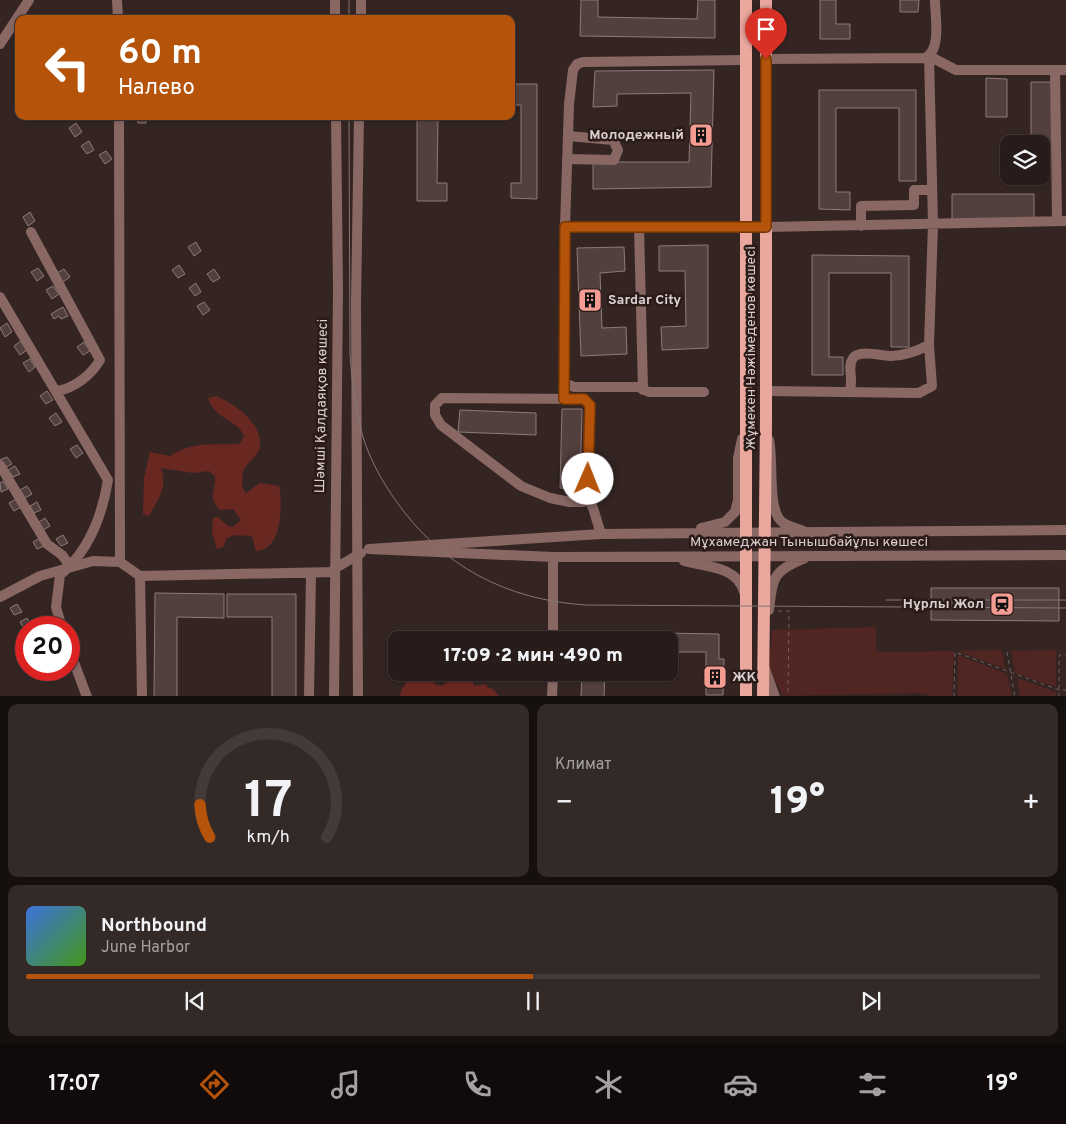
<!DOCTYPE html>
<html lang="ru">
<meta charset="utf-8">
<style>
body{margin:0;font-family:Overpass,sans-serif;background:#332927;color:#f1f3f6;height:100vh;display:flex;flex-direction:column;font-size:19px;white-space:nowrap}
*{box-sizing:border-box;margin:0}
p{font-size:16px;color:#a4a1a2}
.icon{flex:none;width:28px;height:28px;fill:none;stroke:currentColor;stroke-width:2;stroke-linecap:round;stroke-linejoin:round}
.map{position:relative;height:696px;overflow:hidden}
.side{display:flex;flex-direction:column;gap:8px;padding:8px;background:#150f0e;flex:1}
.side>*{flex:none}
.guide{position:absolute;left:15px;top:15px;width:500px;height:105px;border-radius:10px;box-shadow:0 1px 4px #0004,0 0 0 1px #433a39;background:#b45309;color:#fff;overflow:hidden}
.tools{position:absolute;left:1000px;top:135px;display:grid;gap:10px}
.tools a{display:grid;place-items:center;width:50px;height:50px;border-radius:10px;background:#271c1a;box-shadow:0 1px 4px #0004,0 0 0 1px #433a39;font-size:25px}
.speed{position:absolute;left:15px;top:616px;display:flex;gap:10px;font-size:25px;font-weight:700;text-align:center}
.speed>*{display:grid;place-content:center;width:65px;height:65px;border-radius:50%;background:#271c1a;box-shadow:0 1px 4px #0004,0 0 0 1px #433a39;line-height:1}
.speed .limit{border:8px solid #d22;background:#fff;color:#111}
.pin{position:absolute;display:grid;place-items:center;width:42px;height:42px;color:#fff;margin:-51px -21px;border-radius:50% 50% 50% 0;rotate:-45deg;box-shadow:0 0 5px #0007}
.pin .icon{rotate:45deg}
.me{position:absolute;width:55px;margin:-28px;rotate:1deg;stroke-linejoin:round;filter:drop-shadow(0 0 4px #0008)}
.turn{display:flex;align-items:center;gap:18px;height:105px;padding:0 20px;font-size:22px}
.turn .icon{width:65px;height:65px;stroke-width:2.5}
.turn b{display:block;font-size:35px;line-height:42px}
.big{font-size:38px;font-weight:800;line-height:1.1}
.side .tile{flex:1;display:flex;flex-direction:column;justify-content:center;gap:8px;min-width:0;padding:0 18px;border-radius:10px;background:#332927}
.side .dial{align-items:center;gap:0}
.dial svg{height:130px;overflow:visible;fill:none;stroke:#433a39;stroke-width:7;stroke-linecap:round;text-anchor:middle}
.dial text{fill:#f1f3f6;stroke:none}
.song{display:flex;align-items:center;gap:15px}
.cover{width:60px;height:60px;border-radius:8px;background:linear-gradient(135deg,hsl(220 70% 55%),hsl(100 70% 35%))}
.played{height:5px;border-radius:2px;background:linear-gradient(90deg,#b45309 50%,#433a39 50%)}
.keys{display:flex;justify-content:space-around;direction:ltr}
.heat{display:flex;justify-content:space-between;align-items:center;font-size:28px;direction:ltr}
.side .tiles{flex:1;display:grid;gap:8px;grid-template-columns:1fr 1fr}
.tile:last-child{grid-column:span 2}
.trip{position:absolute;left:388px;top:631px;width:290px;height:50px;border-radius:10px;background:#271c1a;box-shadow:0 1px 4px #0004,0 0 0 1px #433a39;font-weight:800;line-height:50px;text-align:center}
.dock{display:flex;height:80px;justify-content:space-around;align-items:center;background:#100b0a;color:#a4a1a2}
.dock .icon{width:35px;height:35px}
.dock .active{color:#b45309}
.dock b{font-size:22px;color:#f1f3f6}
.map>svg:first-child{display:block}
.grass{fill:#512521}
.water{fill:#692722}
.building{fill:#51403e;stroke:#8e7b79}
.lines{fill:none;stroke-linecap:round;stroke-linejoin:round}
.path{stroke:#6e615f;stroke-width:1;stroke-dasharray:4 4;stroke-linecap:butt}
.minor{stroke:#896864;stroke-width:10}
.major{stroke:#eaa79e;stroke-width:12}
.tram{stroke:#837675;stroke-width:1}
.route-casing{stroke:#753606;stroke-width:12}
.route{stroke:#b45309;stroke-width:9}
.labels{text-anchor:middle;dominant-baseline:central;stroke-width:5;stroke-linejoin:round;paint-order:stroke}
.poi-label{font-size:14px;font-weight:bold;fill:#dacfce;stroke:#2a1b19;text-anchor:end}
.street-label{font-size:14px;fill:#dacfce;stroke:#2a1b19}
</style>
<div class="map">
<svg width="1066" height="697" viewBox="0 0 1066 697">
<rect width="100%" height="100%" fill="#342523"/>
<path class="grass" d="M876,627V652L954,651L952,696H932L921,693L783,696L769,670L772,630Z
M1002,650L1005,669L958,651Z
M1056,650V687L1015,673L1011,651Z
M958,655L1007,674L1012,696H958Z
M1017,678L1056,692V696H1020Z"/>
<path class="water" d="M216,396C235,404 266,425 259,450C256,458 249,461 245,468C241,474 243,481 242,487L246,493L260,483L279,486C283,505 282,551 256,551L252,536L235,535L227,538L223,547L217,549L212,532L213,518L218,517L228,526L233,527L241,520L233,509L220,510C206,496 217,490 215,476L209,471L193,473L161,468C168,488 158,499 149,516L143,514L144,478L150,452L170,456C192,441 213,445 239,444L244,437C238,418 215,421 208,398Z
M404,672L432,673L434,684L441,686L454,679L472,680L474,686L486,684L488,688L493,689L499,696H400C401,688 407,684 408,676Z"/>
<path class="building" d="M581,0H598V17L697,19L698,0H715V38L580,36Z
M820,0H836V24H850V39H820Z
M900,0H919L918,12H900Z
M714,70L711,187L593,189V162H689L691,93L617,94V106L593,107L595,71Z
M986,78L1007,79V117H986Z
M1031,82H1054V154H1041V144H1031Z
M511,84H537V199L511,198V183H521V105H511Z
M819,90H916V181H899V108H836V192H850V210L819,209Z
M137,116H146V123H138Z
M417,116H438L437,183H447V201H417Z
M76,123L82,132L75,137L69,128Z
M89,141L94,150L87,154L81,146Z
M106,151L112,159L105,164L99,155Z
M952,194H1034V220H952Z
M30,212L35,221L28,226L23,217Z
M196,242L201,251L194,256L188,247Z
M708,245V348L662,350L661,327L686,326L685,271H659V246Z
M624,247L625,271L600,273L602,328L626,327L627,354L581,356L577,248Z
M812,255L909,256V347H891V273H829V357H843V375H812Z
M179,265L185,274L178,278L172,270Z
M38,268L44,276L37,281L31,272Z
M64,269L70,277L63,282L57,273Z
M214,269L220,278L213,282L207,274Z
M196,283L201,292L195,296L189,288Z
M53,286L59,294L52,299L46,290Z
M204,302L210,310L203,315L197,306Z
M63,307L68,316L61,319L59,316L54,319L51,314Z
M7,323L12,332L5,337L0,328Z
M21,341L27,350L20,355L14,346Z
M84,342L90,351L83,355L77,347Z
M30,359L35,367L29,372L23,363Z
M47,391L53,400L46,404L40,396Z
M562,409H582L580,489L560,488Z
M460,410L536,413V435L458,432Z
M56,413L62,422L55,426L49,418Z
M77,445L83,453L76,458L70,449Z
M7,457L12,464L4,468L0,460Z
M15,466L20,474L13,477L8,470Z
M3,481L8,489L1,492L0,483Z
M27,486L32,494L25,498L20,490Z
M16,499L21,507L14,511L9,503Z
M37,502L41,510L34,513L30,506Z
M45,518L50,526L43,530L39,522Z
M63,535L68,543L61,546L56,539Z
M40,538L44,546L37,549L33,542Z
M931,588H1059V621L931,620Z
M155,593L224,594V618L177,617V697H154Z
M227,594H296V697H272V617H227Z
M17,604L22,612L14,615L10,608Z
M27,618L32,626L25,630L20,622Z
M608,632L719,634V659H724L723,695H706V652H669V640H608Z
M582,672H605L604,697H581Z"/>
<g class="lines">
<path class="path" d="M778,611H789L788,697
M1007,652L1015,697
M954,697L955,652L1059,690H1066
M1059,697V655H1066"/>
<path class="minor" d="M117,0L118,19
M335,0V19
M361,19V0
M0,44L29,0
M765,59L925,58C942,50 935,16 935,0
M1055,70L1057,221
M119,116L120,562
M567,159L614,160L618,150L613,140L568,136
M861,226V206L914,205V190H932
M565,227H746
M639,227L643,390
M766,227L1066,221
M31,232L100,360C91,375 75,388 57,391
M0,297L108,480C102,517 89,551 60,575L56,607L62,628
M766,391L919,393L932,386L929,345L933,224L929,56L956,70H1066
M704,392H649L638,387H574L565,383V227L569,104L573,70L577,64L583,62L745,60
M849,392C855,379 846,368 853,358C860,349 881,356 891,356C905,356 917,351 929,345
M442,398L584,399L589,405L588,498L583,502H570L550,498L521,486L441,425L435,415V405Z
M769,440C774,461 767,507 781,521C786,526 797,528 803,531
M0,465L47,544L62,555L70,566
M588,498L593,508L601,534
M701,528L725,522L735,512L738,500V458L742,439
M553,557L1066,555
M684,561C706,567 737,566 744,592
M334,569L361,553
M140,576L142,697
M0,597L40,576L93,561L120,562L140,576L334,572
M769,610C773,578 772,571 805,558
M553,640V557L369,549L601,534L1066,530
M69,649L87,697
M765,669L775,697
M309,697L311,573
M334,697L338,290L336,116
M358,697L356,303L359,116
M552,697L553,672"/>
<path class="major" d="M746,0V697
M763,697L766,422V0"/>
<path class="tram" d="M349,19V0
M349,116L350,354C352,382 355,409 363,437C370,460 382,481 396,501C442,566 506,600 586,605L1066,608
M886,600H1066"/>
</g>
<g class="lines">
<g class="route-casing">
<path id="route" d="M588,479L590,405L584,399H564L565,227H766V59"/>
</g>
<use href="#route" class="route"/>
</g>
<defs>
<g id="building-square" transform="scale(1.25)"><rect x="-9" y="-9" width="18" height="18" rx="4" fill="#f59c92" stroke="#2a1b19"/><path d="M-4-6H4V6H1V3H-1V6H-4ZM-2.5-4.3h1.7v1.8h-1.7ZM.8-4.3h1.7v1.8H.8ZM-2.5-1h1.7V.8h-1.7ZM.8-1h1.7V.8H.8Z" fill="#111"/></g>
<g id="station-square" transform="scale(1.25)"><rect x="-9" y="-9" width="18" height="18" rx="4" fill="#f59c92" stroke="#2a1b19"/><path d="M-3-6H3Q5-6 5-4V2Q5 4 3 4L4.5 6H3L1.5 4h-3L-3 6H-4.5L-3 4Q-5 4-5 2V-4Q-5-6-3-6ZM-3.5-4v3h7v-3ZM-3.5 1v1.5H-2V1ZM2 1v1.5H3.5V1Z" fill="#111"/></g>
</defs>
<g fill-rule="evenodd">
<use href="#building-square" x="701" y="135"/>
<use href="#building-square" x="590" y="300"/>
<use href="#station-square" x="1002" y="604"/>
<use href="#building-square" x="715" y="677"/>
</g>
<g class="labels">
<g class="poi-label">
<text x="684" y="135">Молодежный</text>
<text x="608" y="300" text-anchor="start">Sardar City</text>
<text x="984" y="604">Нұрлы Жол</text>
<text x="732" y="677" text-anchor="start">ЖК</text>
</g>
<g class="street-label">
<text transform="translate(751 348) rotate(-90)">Жұмекен Нәжімеденов көшесі</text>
<text transform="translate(322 406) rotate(-89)">Шәмші Қалдаяқов көшесі</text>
<text x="809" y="542">Мұхамеджан Тынышбайұлы көшесі</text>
</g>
</g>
</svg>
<div class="tools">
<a><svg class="icon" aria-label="layers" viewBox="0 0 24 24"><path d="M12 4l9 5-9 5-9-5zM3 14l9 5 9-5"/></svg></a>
</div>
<div class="speed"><div class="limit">20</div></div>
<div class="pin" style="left:766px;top:59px;background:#d93025"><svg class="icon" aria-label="arrive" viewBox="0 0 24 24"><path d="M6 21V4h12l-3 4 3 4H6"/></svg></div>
<svg class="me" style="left:588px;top:479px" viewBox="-20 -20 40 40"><circle r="19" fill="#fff"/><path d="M0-13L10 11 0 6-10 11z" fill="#b45309"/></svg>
<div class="trip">17:09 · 2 мин · 490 m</div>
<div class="guide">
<div class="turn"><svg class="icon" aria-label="left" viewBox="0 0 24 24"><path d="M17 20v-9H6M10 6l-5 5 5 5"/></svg><div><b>60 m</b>Налево</div></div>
</div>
</div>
<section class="side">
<div class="tiles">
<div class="tile dial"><svg viewBox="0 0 100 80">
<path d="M14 69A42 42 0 1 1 86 69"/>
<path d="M14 69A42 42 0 0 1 8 49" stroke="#b45309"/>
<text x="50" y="56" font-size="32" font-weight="700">17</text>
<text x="50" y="72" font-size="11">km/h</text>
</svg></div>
<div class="tile"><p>Климат</p>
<div class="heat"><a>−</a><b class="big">19°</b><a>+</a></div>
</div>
<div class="tile">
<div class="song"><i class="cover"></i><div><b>Northbound</b><p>June Harbor</p></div></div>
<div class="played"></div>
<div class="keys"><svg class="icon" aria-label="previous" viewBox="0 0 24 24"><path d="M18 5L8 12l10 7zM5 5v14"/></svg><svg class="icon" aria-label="pause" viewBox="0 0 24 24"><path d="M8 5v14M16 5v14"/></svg><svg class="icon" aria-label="next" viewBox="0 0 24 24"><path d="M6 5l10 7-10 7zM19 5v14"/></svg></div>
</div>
</div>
</section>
<nav class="dock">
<b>17:07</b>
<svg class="icon active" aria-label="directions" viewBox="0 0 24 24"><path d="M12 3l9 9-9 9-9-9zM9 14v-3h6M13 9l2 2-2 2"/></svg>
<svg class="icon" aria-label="music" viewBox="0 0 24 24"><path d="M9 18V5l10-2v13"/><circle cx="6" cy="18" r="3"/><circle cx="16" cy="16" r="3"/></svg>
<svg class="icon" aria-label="phone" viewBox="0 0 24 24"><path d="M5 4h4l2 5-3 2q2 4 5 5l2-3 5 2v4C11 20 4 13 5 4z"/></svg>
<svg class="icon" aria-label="climate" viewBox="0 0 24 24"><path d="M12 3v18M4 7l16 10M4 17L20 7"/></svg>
<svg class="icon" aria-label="car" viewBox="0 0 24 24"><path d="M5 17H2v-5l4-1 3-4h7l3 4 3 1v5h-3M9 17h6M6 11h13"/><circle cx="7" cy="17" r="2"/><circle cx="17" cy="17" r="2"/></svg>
<svg class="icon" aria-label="filters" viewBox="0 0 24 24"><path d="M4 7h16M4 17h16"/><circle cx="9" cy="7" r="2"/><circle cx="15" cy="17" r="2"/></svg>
<b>19°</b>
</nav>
